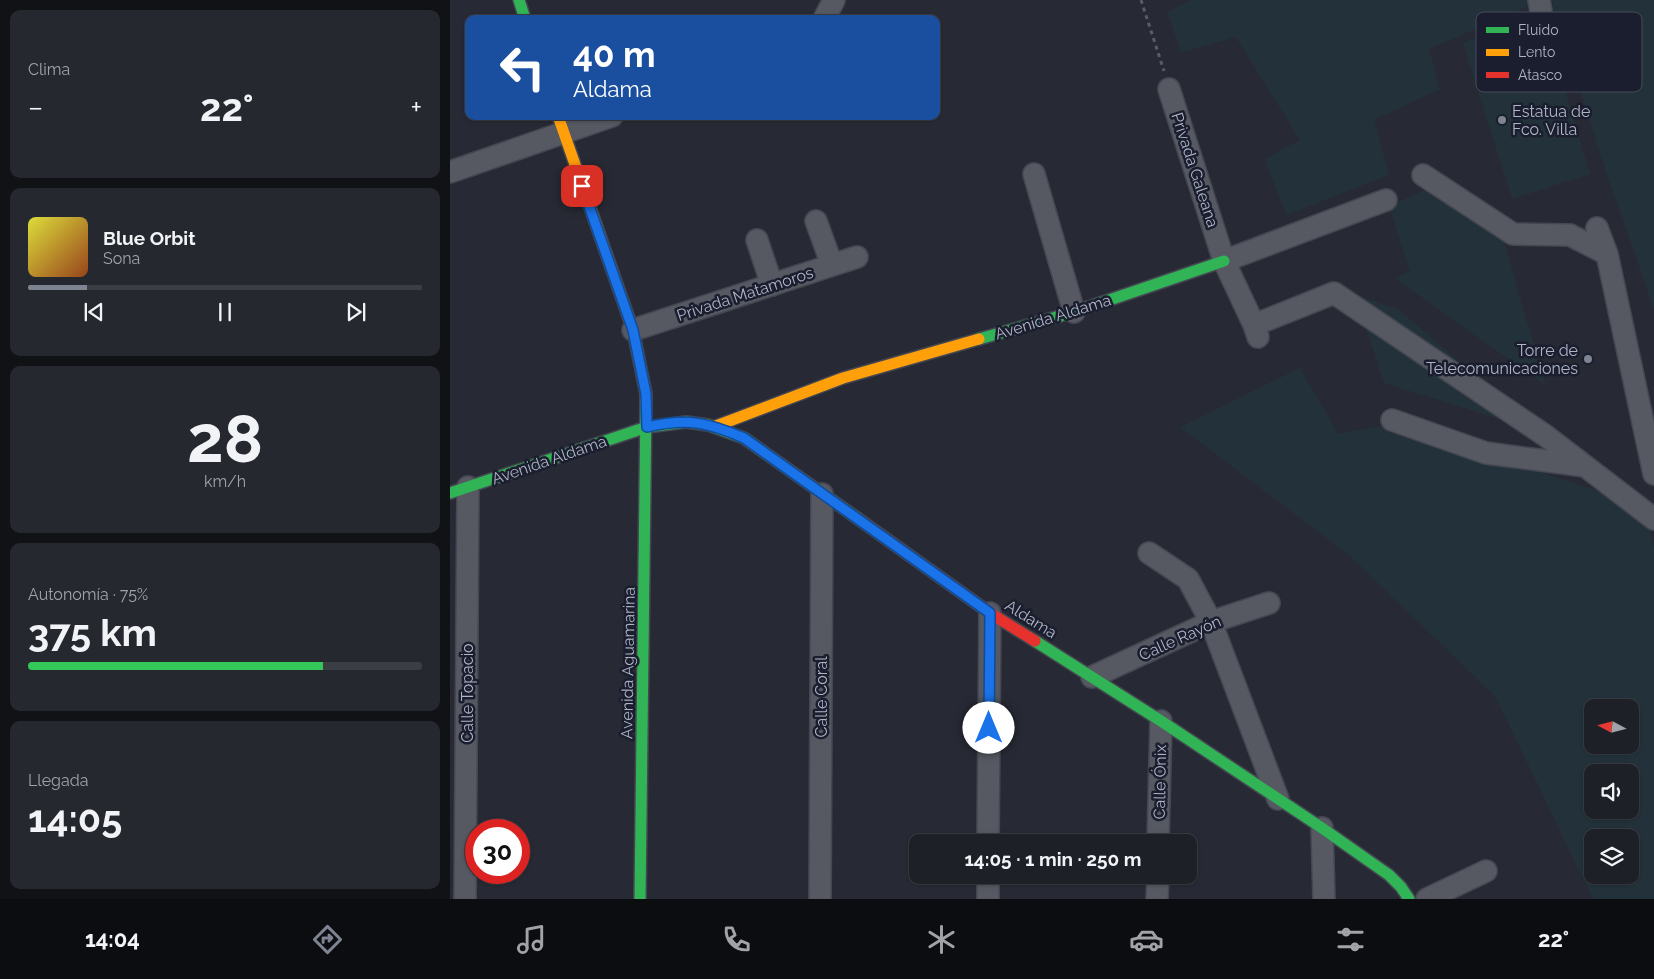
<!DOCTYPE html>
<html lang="es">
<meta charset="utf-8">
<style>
body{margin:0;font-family:Raleway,sans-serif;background:#25282f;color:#f1f3f6;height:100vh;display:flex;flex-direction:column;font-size:19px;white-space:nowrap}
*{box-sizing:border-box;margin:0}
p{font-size:16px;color:#a0a3a7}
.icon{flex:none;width:28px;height:28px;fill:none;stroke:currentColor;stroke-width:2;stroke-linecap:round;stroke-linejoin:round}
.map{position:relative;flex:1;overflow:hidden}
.sheet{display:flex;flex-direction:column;gap:10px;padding:10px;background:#101215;width:450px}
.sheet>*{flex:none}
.top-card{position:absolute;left:15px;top:15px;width:475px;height:105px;border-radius:10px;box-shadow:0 1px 4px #0004,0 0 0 1px #3b3e44;background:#1a4fa0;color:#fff;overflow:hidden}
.needle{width:32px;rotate:277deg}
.controls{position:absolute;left:1134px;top:699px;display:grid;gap:10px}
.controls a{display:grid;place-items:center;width:55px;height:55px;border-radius:10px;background:#1d2027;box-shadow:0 1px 4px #0004,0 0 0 1px #3b3e44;font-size:25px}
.speed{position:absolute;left:15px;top:819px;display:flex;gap:10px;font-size:25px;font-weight:700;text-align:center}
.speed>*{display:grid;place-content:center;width:65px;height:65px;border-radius:50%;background:#1d2027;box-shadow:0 1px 4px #0004,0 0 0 1px #3b3e44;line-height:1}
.speed .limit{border:8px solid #d22;background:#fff;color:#111}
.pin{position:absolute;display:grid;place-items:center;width:42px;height:42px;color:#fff;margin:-21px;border-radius:10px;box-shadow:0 2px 8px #0006}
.me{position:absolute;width:55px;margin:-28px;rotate:0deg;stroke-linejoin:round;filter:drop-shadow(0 0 4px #0008)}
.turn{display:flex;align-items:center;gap:18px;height:105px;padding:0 25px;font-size:22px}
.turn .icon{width:65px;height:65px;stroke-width:2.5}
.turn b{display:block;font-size:35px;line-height:42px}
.big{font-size:38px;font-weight:700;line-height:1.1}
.sheet .tile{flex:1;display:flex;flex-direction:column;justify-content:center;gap:8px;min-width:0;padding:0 18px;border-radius:10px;background:#25282f}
.sheet .dial{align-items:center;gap:0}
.dial b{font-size:65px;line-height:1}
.song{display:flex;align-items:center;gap:15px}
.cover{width:60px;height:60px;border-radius:8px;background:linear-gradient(135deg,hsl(60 70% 55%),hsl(20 70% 35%))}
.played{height:5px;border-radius:2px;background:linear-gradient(90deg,#7f8493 15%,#3b3e44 15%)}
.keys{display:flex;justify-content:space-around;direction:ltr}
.heat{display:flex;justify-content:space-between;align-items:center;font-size:28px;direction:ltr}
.charge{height:8px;border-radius:4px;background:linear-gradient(90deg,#34c759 75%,#3b3e44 0)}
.trip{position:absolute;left:459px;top:834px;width:288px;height:50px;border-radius:10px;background:#1d2027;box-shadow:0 1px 4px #0004,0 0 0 1px #3b3e44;font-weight:700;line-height:50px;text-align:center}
.dock{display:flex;height:80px;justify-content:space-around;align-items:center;background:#0c0d10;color:#a0a3a7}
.dock .icon{width:35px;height:35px}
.dock .current{color:#7f8493}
.dock b{font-size:22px;color:#f1f3f6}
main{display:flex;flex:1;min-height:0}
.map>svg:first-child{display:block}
.green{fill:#23323a;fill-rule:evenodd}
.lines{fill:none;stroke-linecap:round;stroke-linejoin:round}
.street-casing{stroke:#444751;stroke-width:24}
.fast-casing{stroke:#444751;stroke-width:14}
.slow-casing{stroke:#444751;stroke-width:14}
.jam-casing{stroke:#444751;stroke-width:14}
.path{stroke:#585c64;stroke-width:3;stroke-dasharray:4 4;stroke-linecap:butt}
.street{stroke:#565862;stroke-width:21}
.fast{stroke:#30b455;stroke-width:11}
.slow{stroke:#ff9f0a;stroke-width:11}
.jam{stroke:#e5322d;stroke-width:11}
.route-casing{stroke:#114b97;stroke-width:12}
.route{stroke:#1a73e8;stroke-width:9}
.poi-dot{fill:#7f8493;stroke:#1a1e2e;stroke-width:2}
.labels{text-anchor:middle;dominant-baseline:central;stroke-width:5;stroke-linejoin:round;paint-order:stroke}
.poi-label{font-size:16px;fill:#afb4c6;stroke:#1a1e2e;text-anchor:start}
.street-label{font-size:16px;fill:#afb4c6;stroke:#1a1e2e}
.key{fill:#1a1e2e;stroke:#474b5c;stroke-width:1}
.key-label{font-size:14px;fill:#afb4c6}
</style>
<main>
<section class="sheet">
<div class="tile"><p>Clima</p>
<div class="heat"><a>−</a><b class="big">22°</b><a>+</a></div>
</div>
<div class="tile">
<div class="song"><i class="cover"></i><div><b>Blue Orbit</b><p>Sona</p></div></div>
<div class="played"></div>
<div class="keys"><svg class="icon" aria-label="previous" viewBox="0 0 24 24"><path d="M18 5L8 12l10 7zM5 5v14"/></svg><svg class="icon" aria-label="pause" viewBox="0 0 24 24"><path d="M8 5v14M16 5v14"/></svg><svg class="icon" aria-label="next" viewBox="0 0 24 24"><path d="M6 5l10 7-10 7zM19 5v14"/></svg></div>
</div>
<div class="tile dial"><b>28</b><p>km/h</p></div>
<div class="tile"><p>Autonomía · 75%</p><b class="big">375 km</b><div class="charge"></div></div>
<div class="tile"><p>Llegada</p><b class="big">14:05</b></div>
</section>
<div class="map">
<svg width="1204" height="899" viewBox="0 0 1204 899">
<rect width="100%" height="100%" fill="#272a34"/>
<path class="green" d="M740,0H1081L1079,6L979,49L990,89L924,120L939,175L836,215L815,159L850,140L786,37L731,52L717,12Z
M1101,0H1204V310L1156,171Z
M1091,11L1140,174L1062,199L1013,43Z
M1001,179L1050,227L1095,385L946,279L960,271L939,206Z
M905,295L948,309L1089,431L934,383Z
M850,368L888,434L942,424L1194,506L1204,547V899H1143L1045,696L900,556L730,427ZM1142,708H1180V745H1142ZM1142,772H1180V810H1142ZM1142,838H1180V875H1142Z"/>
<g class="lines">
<g class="street-casing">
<path id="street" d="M1089,0L1091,11
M374,19L384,0
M719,89L774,261L804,325L808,337
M0,172L162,116
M584,174L624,312
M973,175L1063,234L1120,235L1157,254
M366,221L382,265
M1147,228L1157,254L1204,474
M307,240L322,285
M774,261L936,200
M804,325L884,293L1096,436L1204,519
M183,330L407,257
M942,420L1036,453L1135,466
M699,553L738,579L761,622L828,799
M642,677L761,622L819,603
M872,828L874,899
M538,842L540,613
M708,842L711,721
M15,899L18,487
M370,899L372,494
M538,899V875
M707,899L708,875
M977,899L1036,871"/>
</g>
<g class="fast-casing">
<path id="fast" d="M69,0L75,19
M529,339L624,312L774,261
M0,493L197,427L236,422L258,425L294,438L407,518
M585,641L711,721L872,828L939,875L951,887L959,899
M190,899L196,403"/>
</g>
<g class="slow-casing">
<path id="slow" d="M108,116L183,330L196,394V403
M266,426L393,378L529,339"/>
</g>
<g class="jam-casing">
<path id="jam" d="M407,518L540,613L585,641"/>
</g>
<path class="path" d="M691,0L714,71"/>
<use href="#street" class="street"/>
<use href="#fast" class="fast"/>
<use href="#slow" class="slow"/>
<use href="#jam" class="jam"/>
</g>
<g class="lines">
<g class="route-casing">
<path id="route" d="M132,186L183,330L196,394L197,427C237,418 257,422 294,438L540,613L539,728"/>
</g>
<use href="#route" class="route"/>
</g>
<g class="poi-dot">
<circle cx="1052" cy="120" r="5"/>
<circle cx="1138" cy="359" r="5"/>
</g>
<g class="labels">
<g class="poi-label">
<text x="1062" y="111">Estatua de<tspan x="1062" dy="18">Fco. Villa</tspan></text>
<text x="1128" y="350" text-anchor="end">Torre de<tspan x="1128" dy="18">Telecomunicaciones</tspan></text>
</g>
<g class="street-label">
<text transform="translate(745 170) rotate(72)">Privada Galeana</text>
<text transform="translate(295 294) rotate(-18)">Privada Matamoros</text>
<text transform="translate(603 317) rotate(-17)">Avenida Aldama</text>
<text transform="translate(99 460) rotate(-19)">Avenida Aldama</text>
<text transform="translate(581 619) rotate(32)">Aldama</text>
<text transform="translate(730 638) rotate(-24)">Calle Rayón</text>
<text transform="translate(178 663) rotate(-89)">Avenida Aguamarina</text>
<text transform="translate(17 693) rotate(-90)">Calle Topacio</text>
<text transform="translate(371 697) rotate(-90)">Calle Coral</text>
<text transform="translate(710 782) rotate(-89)">Calle Ónix</text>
</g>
</g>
<rect x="1026" y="12" width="166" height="80" rx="8" class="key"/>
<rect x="1036" y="27" width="23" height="6" fill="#30b455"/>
<rect x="1036" y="49" width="23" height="7" fill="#ff9f0a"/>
<rect x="1036" y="72" width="23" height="6" fill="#e5322d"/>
<g class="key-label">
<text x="1068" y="35">Fluido</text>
<text x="1068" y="57">Lento</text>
<text x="1068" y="80">Atasco</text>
</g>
</svg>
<div class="controls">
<a><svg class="needle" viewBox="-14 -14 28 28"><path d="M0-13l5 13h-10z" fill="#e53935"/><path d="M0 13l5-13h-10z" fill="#a0a3a7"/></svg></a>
<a><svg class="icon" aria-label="sound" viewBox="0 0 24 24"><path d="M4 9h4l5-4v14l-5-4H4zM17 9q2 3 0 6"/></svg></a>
<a><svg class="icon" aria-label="layers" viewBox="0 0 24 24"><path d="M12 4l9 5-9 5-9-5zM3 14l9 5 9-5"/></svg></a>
</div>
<div class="speed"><div class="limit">30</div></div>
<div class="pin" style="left:132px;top:186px;background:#d93025"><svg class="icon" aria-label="arrive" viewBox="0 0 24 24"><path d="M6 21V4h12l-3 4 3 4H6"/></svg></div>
<svg class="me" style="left:539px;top:728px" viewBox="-20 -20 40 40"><circle r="19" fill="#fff"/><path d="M0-13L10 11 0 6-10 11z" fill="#1a73e8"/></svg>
<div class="trip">14:05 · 1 min · 250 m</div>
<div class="top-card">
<div class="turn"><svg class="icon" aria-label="left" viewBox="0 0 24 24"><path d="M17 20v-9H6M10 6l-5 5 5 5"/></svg><div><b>40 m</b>Aldama</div></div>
</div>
</div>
</main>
<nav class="dock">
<b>14:04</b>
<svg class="icon current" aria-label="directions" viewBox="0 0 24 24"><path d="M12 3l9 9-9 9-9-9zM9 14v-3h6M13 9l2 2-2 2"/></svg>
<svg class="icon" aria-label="music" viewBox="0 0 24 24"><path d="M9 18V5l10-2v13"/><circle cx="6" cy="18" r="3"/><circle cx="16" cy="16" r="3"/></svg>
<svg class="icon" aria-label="phone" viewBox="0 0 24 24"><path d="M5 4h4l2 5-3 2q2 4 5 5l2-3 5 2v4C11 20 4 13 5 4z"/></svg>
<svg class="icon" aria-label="climate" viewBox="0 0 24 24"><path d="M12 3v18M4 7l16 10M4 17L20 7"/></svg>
<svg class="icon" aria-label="car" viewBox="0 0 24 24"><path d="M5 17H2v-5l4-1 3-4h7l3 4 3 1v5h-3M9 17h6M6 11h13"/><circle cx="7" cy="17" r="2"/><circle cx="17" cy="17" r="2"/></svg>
<svg class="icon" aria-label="filters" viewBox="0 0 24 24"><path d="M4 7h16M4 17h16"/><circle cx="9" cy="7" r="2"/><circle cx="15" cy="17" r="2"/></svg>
<b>22°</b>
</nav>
